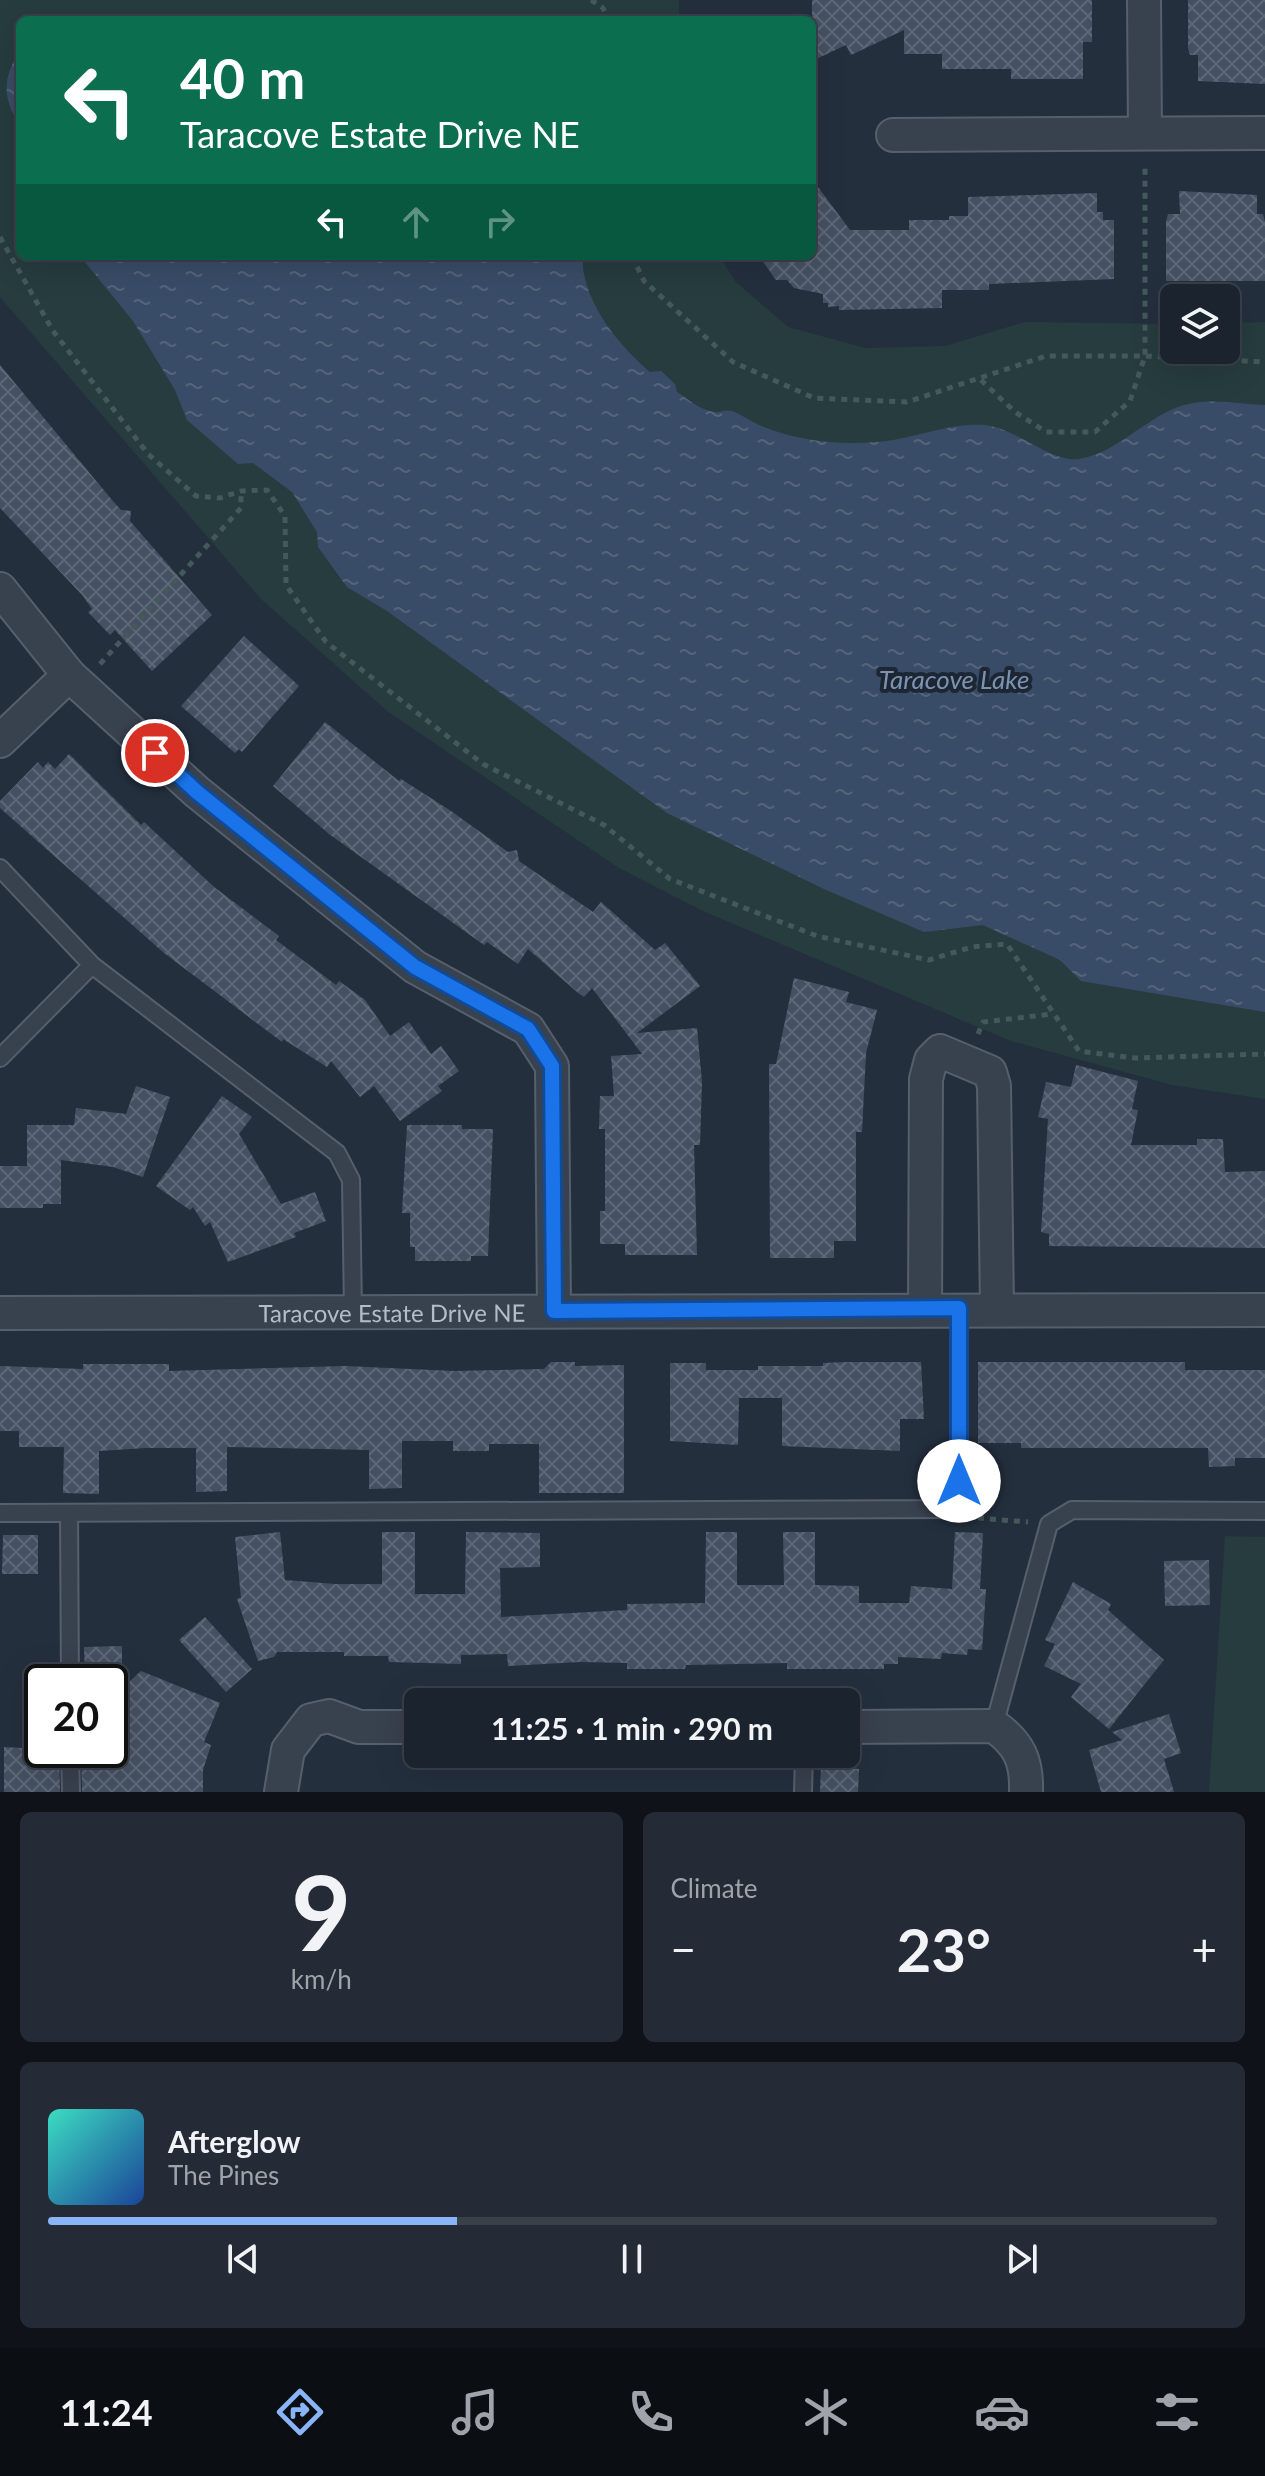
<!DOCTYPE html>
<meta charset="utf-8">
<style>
body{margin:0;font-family:Lato,sans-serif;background:#242b36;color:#f1f3f6;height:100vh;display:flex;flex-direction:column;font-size:30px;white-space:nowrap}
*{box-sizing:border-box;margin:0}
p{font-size:26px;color:#a0a4aa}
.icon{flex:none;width:44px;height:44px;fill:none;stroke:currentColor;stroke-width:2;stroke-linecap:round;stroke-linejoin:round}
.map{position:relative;height:1792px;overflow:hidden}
.details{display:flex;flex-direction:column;gap:20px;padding:20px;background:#0f1319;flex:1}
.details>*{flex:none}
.top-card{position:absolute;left:16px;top:16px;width:800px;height:244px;border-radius:12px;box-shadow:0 8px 32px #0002,0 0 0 2px #39404a;background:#0b6e4f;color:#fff;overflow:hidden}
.buttons{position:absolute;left:1160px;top:284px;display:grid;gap:16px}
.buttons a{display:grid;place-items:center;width:80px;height:80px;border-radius:12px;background:#1b232e;box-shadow:0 8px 32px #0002,0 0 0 2px #39404a;font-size:40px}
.speed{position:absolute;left:24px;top:1664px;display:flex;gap:16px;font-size:40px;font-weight:700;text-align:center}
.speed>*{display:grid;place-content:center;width:104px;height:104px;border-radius:50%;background:#1b232e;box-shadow:0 8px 32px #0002,0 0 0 2px #39404a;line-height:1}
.speed .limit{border:4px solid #111;border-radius:12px;background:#fff;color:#111}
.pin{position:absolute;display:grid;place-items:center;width:68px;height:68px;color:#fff;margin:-34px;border:4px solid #fff;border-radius:50%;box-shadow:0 2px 8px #0007}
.me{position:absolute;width:88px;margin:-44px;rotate:0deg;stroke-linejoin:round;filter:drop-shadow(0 0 6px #0008)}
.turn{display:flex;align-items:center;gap:28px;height:168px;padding:0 32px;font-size:36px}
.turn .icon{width:104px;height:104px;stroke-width:2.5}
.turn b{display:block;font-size:56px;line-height:68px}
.lanes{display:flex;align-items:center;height:76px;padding:0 32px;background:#0003;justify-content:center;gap:40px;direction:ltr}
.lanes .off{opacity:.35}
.big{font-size:60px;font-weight:700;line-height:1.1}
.details .tile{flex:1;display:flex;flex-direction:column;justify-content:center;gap:12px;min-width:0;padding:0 28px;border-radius:12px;background:#242b36}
.details .dial{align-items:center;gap:0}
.dial b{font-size:104px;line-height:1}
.song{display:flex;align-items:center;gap:24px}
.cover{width:96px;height:96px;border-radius:12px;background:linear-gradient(135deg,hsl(170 70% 55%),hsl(220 70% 35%))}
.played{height:8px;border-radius:4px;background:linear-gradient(90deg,#8ab4f8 35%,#39404a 35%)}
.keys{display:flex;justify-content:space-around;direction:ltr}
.heat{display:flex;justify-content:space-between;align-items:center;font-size:44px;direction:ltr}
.details .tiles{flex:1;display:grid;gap:20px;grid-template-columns:1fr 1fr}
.tile:last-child{grid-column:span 2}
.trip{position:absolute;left:404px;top:1688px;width:456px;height:80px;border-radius:12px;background:#1b232e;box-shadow:0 8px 32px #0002,0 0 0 2px #39404a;font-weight:700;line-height:80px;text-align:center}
.tabs{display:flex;height:128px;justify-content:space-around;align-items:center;background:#0b0e12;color:#a0a4aa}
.tabs .icon{width:56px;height:56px}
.tabs .selected{color:#8ab4f8}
.tabs b{font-size:36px;color:#f1f3f6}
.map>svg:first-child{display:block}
.park{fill:#263c3f}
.water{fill:url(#water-ripples)}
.building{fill:url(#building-cross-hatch)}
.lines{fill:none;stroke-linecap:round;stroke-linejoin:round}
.service-casing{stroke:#565f6c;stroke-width:20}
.minor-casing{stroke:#565f6c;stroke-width:36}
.path{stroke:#44595c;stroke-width:5;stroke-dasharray:6 6;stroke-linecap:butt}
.service{stroke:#38414e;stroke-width:16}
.minor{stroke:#38414e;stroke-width:32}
.route-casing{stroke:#114b97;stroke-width:20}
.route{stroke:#1a73e8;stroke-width:14}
.labels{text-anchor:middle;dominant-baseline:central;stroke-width:8;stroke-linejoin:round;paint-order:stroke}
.street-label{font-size:24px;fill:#b4bcc9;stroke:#1d2633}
.water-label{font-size:26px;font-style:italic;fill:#7c92b1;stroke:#1d2633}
</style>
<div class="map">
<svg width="1265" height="1792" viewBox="0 0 1265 1792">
<defs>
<pattern id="water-ripples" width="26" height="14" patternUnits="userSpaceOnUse" patternTransform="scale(2)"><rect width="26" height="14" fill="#394c67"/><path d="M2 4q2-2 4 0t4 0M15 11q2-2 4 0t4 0" fill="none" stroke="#53647b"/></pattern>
<pattern id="building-cross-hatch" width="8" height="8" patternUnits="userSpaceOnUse" patternTransform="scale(2)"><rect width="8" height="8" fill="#455162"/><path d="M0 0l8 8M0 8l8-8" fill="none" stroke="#5d6877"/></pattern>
</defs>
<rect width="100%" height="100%" fill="#242f3e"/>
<path class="park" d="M0,0H679V20H20V256H719L736,282L788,327L865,348L945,346L1025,322L1174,324V350H1226V323L1265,322V1099L1172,1085L1011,1041L703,911L619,868L387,711L261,599L0,297Z
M1225,1536L1265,1537V1792H1209Z"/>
<path class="water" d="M20,50V175L15,151L18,122C1,95 4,76 20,50Z
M80,256H582C584,263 582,268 584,274C592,313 621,347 650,372L661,371L675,384L677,392C688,399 700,410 714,412C720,413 726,409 732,411C741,414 750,421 759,425C798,441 835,445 876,442C912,440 948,422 984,425C1017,428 1051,463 1079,459C1117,453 1145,418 1181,406C1207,397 1238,404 1265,405V1012L1081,981L1060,960L983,925L924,932L824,889L667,813L387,611L347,587L318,547L317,532L292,492L253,463L238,464L187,420L175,390L133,321Z"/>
<path class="building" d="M812,0H1092V42H1083V79H1011V69H942V54H904V30L851,55L846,45L812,61Z
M1188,0H1265V84L1198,81V55H1190L1188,48Z
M812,179L850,230H909V220H949V216H968V197L1097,193V212H1103V220H1114V279L989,284V290H942V308L839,310V306L828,307V303H823V294L794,288L787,280H776L759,256H812Z
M1179,191L1257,195V214H1263L1265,222V281H1166V222L1168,214H1180Z
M0,365L112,500L121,510L131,511L130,521L212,615L152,671L115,630L110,635L88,612L92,609L83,596L0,508Z
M244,636L299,686L242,752L239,749L235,753L181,706Z
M325,722L399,781L401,779L451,811L508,852L517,850L519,861L593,912L601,902L655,950L665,943L700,986L637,1033L697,1028L702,1082L700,1145H694L697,1255H625V1244H600V1211H605V1129H599L600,1096H614L611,1056L642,1054L592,988L584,997L577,992L528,949L518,964L487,942L484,945L329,834L273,786Z
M69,754L141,825L144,822L214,887L279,936L276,940L336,985L339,981L365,1000L390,1036L409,1022L431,1054L441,1046L459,1071L438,1086L442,1091L400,1121L374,1086L360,1097L331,1061L327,1067L283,1039L282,1042L164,953L0,808V801L38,762L43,768L48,762L55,769Z
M794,978L849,992L846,1002L877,1010L866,1053L862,1132H856V1241H834V1258H770L769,1064H776Z
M1076,1065L1138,1081L1132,1109L1138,1110L1131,1145H1197V1139H1223L1225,1172L1265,1171V1248L1049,1246V1234L1041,1232L1048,1119L1038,1117L1046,1082L1071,1087Z
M136,1086L170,1097L143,1177L113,1167L61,1160V1204H43V1208H0V1166H27V1125H74L76,1108L126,1114Z
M222,1096L252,1117L239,1134L281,1204L315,1192L326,1221L294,1233L296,1237L228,1262L210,1222L205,1226L193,1207L190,1210L156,1186Z
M407,1125H462V1129H493L488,1256H471V1261H415V1247H410V1213H402Z
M551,1362H575V1366L624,1365V1493H539V1444H489V1451H453V1441H402V1488L369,1489V1450L227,1447V1491L196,1492V1448H146L99,1451V1494L63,1493L64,1447H19V1431H0V1366L83,1369V1364H169V1371L345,1366L454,1371L544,1369Z
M846,1362H921L924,1419H900V1451L782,1446V1398H739L738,1445L670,1441V1363H706V1370H758V1366H823V1363Z
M978,1362H1185V1370H1265V1458H1235V1466L1209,1467L1208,1448H1021V1443H978Z
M280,1532L285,1580L335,1584H382V1532H415V1594H465L466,1532L540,1533V1567L500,1568L501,1617L627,1610V1604L705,1603L706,1532H737V1585H784L783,1532H815V1585L859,1586V1603H909L911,1586L952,1589L955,1532L983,1533L980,1589H986L982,1650L968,1649L967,1655L942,1653L941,1659L898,1657V1664H884V1669H787V1663L686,1665L685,1669H627V1663L580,1662L508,1666L507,1654L461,1655V1664L389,1662L388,1656H344V1652H277L274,1657L258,1661L237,1599L241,1598L235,1537Z
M3,1535H38V1574H2Z
M1209,1560L1210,1605L1165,1606L1164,1561Z
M1073,1582L1111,1604L1108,1610L1164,1660L1109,1729L1071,1697L1081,1684L1044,1666L1055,1644L1045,1640Z
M205,1617L252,1669L226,1692L179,1640Z
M122,1646V1682H85L84,1647Z
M141,1671L220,1703L204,1742L211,1745L203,1770V1792H82L81,1750H110V1699Z
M1169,1714L1181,1753L1164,1759L1174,1792H1101L1089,1750L1122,1740L1112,1732Z
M4,1747L59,1750L60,1792H4Z
M821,1766L859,1769L858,1792H820Z"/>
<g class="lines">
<g class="service-casing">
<path id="service" d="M0,868L92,965L337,1153L351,1180L353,1312
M0,1058L92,965
M0,1513L959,1509V1308
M69,1513L70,1682
M994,1726L1049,1524L1072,1510L1265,1511
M70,1750L71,1792
M803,1792L804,1754"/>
</g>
<g class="minor-casing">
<g id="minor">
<path d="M1144,0L1145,133"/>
<path d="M893,135L1265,133"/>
<path d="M0,589L69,675L197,792L415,967L528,1029L552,1066L554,1311"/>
<path d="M0,741L69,675"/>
<path d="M925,1309L926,1079L931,1060L940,1051L990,1072L994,1086L997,1309"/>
<path id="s1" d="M0,1313L1265,1310"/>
<path d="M846,1727L994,1726C1020,1744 1027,1762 1026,1792"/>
<path d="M281,1792L288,1750L311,1720L329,1716L359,1727H418"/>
</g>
</g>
<path class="path" d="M591,0L603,8L609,20
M0,237L53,331L148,454L196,496L220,498L241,491L267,490L285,516L286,585L326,642L483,764L604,825L670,879L817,936L929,960L972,947L1007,944L1079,1051L1135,1058L1265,1054
M632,256L644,281L733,362L814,398L907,402L1046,356H1145L1265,362
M981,380L1015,412L1046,432H1095L1130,401L1145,356V165
M100,664L241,508V491
M978,1034L983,1022L1052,1014
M978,1518L1028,1522"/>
<use href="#service" class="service"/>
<use href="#minor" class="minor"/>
</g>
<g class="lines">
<g class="route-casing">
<path id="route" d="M155,753L197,792L415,967L528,1029L552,1066L554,1311L959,1308V1481"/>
</g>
<use href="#route" class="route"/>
</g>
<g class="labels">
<g class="street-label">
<text stroke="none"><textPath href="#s1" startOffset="392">Taracove Estate Drive NE</textPath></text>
</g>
<g class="water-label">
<text x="954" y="679">Taracove Lake</text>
</g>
</g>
</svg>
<div class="buttons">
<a><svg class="icon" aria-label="layers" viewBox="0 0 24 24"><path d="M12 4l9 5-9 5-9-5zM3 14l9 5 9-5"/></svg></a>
</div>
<div class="speed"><div class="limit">20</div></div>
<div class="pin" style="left:155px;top:753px;background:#d93025"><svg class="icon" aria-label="arrive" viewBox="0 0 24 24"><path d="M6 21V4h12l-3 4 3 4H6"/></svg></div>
<svg class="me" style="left:959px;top:1481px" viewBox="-20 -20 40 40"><circle r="19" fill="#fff"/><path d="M0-13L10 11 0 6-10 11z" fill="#1a73e8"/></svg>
<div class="trip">11:25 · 1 min · 290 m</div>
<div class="top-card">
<div class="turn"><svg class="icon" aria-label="left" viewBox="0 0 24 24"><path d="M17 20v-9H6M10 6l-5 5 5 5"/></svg><div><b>40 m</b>Taracove Estate Drive NE</div></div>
<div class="lanes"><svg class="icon" aria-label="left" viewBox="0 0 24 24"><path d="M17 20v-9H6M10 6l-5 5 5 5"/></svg><svg class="icon off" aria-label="ahead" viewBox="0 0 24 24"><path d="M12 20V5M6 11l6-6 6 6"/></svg><svg class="icon off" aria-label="right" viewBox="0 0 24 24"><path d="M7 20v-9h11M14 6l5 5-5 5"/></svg></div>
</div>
</div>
<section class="details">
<div class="tiles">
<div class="tile dial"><b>9</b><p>km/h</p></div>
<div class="tile"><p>Climate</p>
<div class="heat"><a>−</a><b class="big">23°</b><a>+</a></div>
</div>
<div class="tile">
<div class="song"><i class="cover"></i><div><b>Afterglow</b><p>The Pines</p></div></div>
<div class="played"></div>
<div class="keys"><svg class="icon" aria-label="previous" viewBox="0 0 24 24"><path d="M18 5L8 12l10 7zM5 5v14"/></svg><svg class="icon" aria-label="pause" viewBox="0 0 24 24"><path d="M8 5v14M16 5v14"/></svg><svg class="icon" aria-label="next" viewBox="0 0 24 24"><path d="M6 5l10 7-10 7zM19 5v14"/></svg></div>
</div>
</div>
</section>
<nav class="tabs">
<b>11:24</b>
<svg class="icon selected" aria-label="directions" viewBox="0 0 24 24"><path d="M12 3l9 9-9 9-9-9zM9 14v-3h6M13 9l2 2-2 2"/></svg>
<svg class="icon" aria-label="music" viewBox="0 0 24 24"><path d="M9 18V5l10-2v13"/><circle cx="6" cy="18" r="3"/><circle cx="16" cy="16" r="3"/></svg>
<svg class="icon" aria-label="phone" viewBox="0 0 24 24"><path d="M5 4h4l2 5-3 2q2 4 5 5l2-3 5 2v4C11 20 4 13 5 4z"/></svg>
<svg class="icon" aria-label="climate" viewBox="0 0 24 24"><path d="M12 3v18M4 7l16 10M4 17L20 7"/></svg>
<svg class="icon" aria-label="car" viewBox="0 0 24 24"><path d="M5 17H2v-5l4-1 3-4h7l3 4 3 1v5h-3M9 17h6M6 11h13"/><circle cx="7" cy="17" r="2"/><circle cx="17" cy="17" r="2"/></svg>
<svg class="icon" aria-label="filters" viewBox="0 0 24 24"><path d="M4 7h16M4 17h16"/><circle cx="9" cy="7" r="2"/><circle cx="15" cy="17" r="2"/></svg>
</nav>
